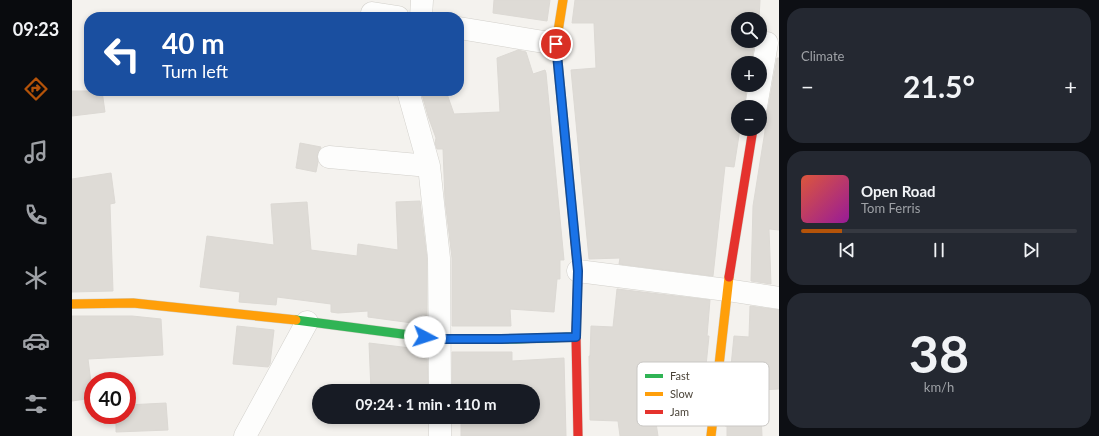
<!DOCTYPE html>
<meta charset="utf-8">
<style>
body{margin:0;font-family:Lato,sans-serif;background:#242831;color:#f1f3f6;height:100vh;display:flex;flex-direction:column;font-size:15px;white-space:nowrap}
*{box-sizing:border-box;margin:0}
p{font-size:13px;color:#9ea1a6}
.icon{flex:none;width:22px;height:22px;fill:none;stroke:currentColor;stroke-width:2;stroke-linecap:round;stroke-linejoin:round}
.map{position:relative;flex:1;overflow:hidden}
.side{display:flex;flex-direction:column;gap:8px;padding:8px;background:#0d0f14;width:320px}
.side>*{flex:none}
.hud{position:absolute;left:12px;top:12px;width:380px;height:84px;border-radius:16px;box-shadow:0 2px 6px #0003;background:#1a4fa0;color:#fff;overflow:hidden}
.controls{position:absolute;left:659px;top:12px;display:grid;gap:8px}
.controls a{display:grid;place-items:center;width:36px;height:36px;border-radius:50%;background:#171b24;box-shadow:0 2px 6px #0003;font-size:20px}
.speed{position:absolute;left:12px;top:372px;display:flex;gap:8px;font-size:20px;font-weight:700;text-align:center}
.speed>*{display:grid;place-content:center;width:52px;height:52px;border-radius:50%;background:#171b24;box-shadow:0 2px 6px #0003;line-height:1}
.speed .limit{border:6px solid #d22;background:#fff;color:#111}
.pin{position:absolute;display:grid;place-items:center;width:34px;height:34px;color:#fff;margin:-17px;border:2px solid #fff;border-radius:50%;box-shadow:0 1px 4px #0007}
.me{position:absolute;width:44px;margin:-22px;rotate:95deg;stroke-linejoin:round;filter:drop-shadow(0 0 3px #0008)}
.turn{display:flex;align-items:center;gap:14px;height:84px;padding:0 12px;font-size:18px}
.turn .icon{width:52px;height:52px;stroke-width:2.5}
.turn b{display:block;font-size:28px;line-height:34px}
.big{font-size:30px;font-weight:700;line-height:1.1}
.side .tile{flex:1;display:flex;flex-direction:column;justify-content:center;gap:6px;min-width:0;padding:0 14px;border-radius:16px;background:#242831}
.side .dial{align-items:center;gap:0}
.dial b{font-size:52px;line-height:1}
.song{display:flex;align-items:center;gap:12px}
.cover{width:48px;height:48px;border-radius:6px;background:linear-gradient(135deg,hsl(10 70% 55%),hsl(300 70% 35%))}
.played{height:4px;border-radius:2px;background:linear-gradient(90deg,#b45309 15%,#363941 15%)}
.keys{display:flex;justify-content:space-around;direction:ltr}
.heat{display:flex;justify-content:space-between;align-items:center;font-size:22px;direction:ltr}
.trip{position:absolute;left:240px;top:384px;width:228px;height:40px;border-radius:20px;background:#171b24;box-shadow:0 2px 6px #0003;font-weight:700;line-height:40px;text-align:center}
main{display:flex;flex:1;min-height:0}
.menu{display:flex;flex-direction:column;width:72px;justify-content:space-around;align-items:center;background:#090b0e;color:#9ea1a6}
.menu .icon{width:28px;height:28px}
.menu .active{color:#b45309}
.menu b{font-size:18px;color:#f1f3f6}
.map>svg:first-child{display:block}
.building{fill:#dedbd6;stroke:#dcd9d4}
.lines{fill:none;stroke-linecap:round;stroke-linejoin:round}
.street-casing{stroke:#d2d0cb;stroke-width:23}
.fast-casing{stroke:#d3cfc5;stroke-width:10}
.slow-casing{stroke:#d3cfc5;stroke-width:10}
.jam-casing{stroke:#d3cfc5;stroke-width:10}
.street{stroke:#fdfdfc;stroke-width:22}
.fast{stroke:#30b455;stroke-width:9}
.slow{stroke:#ff9f0a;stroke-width:9}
.jam{stroke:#e5322d;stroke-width:9}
.route-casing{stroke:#114b97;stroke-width:10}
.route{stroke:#1a73e8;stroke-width:7}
.key{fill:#fff;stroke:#c9c7c4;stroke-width:1}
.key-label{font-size:11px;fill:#4b4439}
</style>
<main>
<nav class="menu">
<b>09:23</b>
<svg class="icon active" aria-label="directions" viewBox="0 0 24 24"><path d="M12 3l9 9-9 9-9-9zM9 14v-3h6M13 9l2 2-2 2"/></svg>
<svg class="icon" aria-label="music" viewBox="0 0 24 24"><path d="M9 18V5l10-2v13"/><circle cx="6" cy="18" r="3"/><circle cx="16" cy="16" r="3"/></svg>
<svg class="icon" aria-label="phone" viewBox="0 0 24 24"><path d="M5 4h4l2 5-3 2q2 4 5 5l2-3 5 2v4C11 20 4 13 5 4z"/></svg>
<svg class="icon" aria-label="climate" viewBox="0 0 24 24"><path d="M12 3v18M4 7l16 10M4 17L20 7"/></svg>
<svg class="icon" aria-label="car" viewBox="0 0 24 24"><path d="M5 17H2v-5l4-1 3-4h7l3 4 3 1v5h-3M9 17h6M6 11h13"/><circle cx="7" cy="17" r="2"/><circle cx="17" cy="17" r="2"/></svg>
<svg class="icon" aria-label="filters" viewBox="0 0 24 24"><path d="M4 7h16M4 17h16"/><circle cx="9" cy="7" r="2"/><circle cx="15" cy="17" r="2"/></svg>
</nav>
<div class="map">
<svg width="707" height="436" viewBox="0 0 707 436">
<rect width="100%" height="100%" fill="#f4f2ee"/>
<path class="building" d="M422,0H478L475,21L421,13Z
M503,0H688L687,19H666V41H683L679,63H666V85H675L672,107H666V129H668L662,167L653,166L641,276L547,264L548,258L517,259L499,70L524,68L522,23H500Z
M446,50L454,52L461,74L473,70L474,73L492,260H488V279H485L482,312L438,309L439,326H380V258L373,200L371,149H365L363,143L364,138L356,116L349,91H374L382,114L428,112L425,58Z
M705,58H707V230L697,229L699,284L679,281L681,206L693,131L692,124L688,119L693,115L696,109Z
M0,91H30L33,112L0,116Z
M228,143L249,147L245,156L246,162L244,172L224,168Z
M39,173L43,203L38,204L41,291L0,292V179Z
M348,201L355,259V325L296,317V311L266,313L259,312V304L205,297L204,305L167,302L168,292L128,287L135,236L202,245L199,204L235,202L239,250L285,256L286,244L326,250L324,202Z
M545,289L638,300L635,336H637L628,425L584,423L586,436H548L546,421L518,420L517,356H518L519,326L541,327Z
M678,306L707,310V389L688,390L690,436H655V426H653L662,336L677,337Z
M0,316H60L89,319L91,355L16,359L21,398L0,401Z
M165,326L202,330L198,364L196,367L161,364Z
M297,343L355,350L356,391H299Z
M380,352H440V361L492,358L494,436H389V417H461V391H380Z
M94,403L96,430L44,432V415H55V405Z"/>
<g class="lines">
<g class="street-casing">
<path id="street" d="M300,13L326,17
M349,17L350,0
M387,28L484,44
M336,91L357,166L367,258L368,391
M684,107L695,43
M257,157L357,166
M506,271L655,290L707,298
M368,417V436
M173,436L235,322"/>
</g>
<g class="fast-casing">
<path id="fast" d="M224,320L368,339H444L504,337"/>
</g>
<g class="slow-casing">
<path id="slow" d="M491,0L484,44L503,241
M0,304L61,303L224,320
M639,436L657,277"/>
</g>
<g class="jam-casing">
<path id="jam" d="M503,241L506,271L504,337L506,436
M657,277L681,129"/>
</g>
<use href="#street" class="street"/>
<use href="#fast" class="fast"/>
<use href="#slow" class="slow"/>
<use href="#jam" class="jam"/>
</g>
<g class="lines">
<g class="route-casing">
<path id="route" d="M353,337L368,339H429L504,337L506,271L484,44"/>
</g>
<use href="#route" class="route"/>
</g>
<rect x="565" y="362" width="132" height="64" rx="6" class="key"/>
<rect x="573" y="374" width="18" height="4" fill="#30b455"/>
<rect x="573" y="392" width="18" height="4" fill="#ff9f0a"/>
<rect x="573" y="410" width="18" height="4" fill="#e5322d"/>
<g class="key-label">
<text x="598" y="380">Fast</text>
<text x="598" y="398">Slow</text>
<text x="598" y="416">Jam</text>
</g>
</svg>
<div class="controls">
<a><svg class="icon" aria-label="search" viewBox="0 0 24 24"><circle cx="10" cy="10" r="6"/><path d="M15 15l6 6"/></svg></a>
<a>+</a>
<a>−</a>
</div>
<div class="speed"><div class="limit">40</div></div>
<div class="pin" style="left:484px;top:44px;background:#d93025"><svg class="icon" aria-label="arrive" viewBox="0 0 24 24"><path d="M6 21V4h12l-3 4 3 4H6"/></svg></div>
<svg class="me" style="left:353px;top:337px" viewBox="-20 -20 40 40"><circle r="19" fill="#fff"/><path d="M0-13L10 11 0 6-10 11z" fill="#1a73e8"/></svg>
<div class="trip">09:24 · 1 min · 110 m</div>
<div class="hud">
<div class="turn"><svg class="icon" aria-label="left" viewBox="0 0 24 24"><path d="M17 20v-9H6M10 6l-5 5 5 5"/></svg><div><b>40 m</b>Turn left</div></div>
</div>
</div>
<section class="side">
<div class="tile"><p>Climate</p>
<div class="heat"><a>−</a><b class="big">21.5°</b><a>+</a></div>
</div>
<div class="tile">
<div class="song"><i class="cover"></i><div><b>Open Road</b><p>Tom Ferris</p></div></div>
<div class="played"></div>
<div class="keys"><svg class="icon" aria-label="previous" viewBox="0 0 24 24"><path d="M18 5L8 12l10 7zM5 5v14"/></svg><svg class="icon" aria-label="pause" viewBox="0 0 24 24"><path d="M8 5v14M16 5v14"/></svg><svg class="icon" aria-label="next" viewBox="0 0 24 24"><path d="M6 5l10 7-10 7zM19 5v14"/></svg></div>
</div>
<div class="tile dial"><b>38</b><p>km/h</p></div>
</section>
</main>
